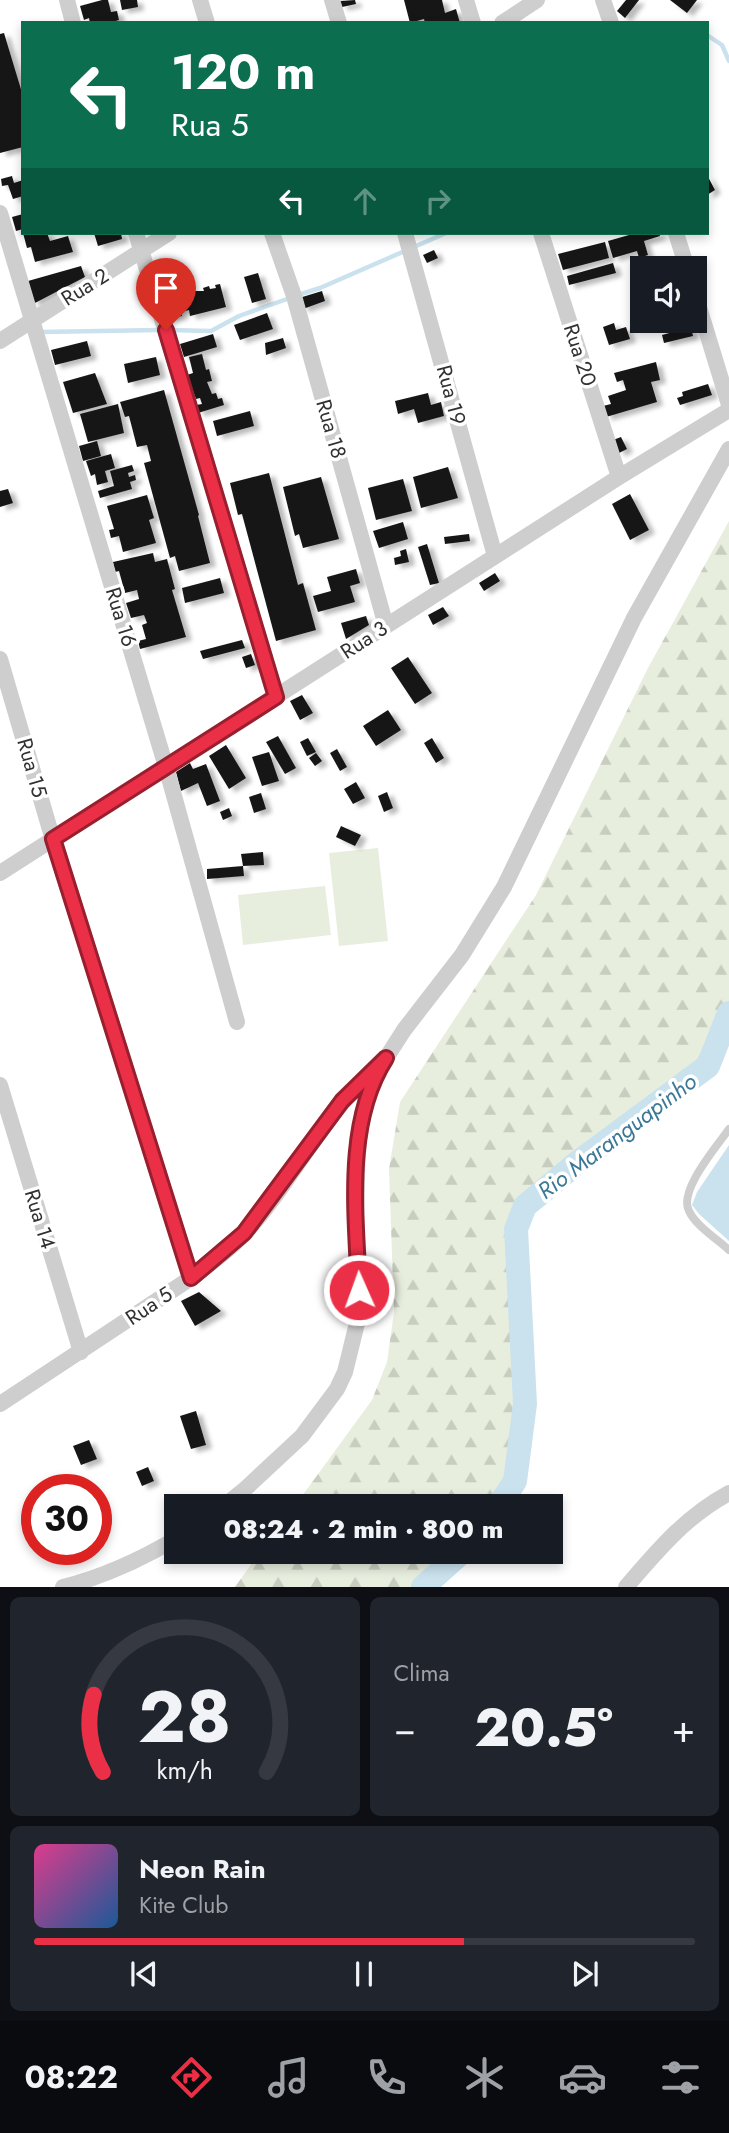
<!DOCTYPE html>
<html lang="pt">
<meta charset="utf-8">
<style>
body{margin:0;font-family:Jost,sans-serif;background:#20242c;color:#f1f3f6;height:100vh;display:flex;flex-direction:column;font-size:26px;white-space:nowrap}
*{box-sizing:border-box;margin:0}
p{font-size:23px;color:#9ea1a6}
.icon{flex:none;width:38px;height:38px;fill:none;stroke:currentColor;stroke-width:2;stroke-linecap:round;stroke-linejoin:round}
.map{position:relative;height:1587px;overflow:hidden}
.side{display:flex;flex-direction:column;gap:10px;padding:10px;background:#0d0f14;flex:1}
.side>*{flex:none}
.top-card{position:absolute;left:21px;top:21px;width:688px;height:214px;border-radius:0px;box-shadow:0 4px 10px #0003;background:#0b6e4f;color:#fff;overflow:hidden}
.tools{position:absolute;left:630px;top:256px;display:grid;gap:14px}
.tools a{display:grid;place-items:center;width:77px;height:77px;border-radius:0px;background:#171b24;box-shadow:0 4px 10px #0003;font-size:35px}
.speed{position:absolute;left:21px;top:1474px;display:flex;gap:14px;font-size:35px;font-weight:700;text-align:center}
.speed>*{display:grid;place-content:center;width:91px;height:91px;border-radius:50%;background:#171b24;box-shadow:0 4px 10px #0003;line-height:1}
.speed .limit{border:10px solid #d22;background:#fff;color:#111}
.pin{position:absolute;display:grid;place-items:center;width:60px;height:60px;color:#fff;margin:-72px -30px;border-radius:50% 50% 50% 0;rotate:-45deg;box-shadow:0 0 7px #0007}
.pin .icon{rotate:45deg}
.me{position:absolute;width:77px;margin:-38px;rotate:358deg;stroke-linejoin:round;filter:drop-shadow(0 0 5px #0008)}
.turn{display:flex;align-items:center;gap:24px;height:147px;padding:0 35px;font-size:32px}
.turn .icon{width:91px;height:91px;stroke-width:2.5}
.turn b{display:block;font-size:49px;line-height:60px}
.lanes{display:flex;align-items:center;height:66px;padding:0 35px;background:#0003;justify-content:center;gap:35px;direction:ltr}
.lanes .off{opacity:.35}
.big{font-size:52px;font-weight:800;line-height:1.1}
.side .widget{flex:1;display:flex;flex-direction:column;justify-content:center;gap:10px;min-width:0;padding:0 24px;border-radius:10px;background:#20242c}
.side .dial{align-items:center;gap:0}
.dial svg{height:182px;overflow:visible;fill:none;stroke:#363941;stroke-width:7;stroke-linecap:round;text-anchor:middle}
.dial text{fill:#f1f3f6;stroke:none}
.song{display:flex;align-items:center;gap:21px}
.cover{width:84px;height:84px;border-radius:10px;background:linear-gradient(135deg,hsl(330 70% 55%),hsl(210 70% 35%))}
.played{height:7px;border-radius:4px;background:linear-gradient(90deg,#eb2f47 65%,#363941 65%)}
.keys{display:flex;justify-content:space-around;direction:ltr}
.heat{display:flex;justify-content:space-between;align-items:center;font-size:38px;direction:ltr}
.side .tiles{flex:1;display:grid;gap:10px;grid-template-columns:1fr 1fr}
.widget:last-child{grid-column:span 2}
.trip{position:absolute;left:164px;top:1494px;width:399px;height:70px;border-radius:0px;background:#171b24;box-shadow:0 4px 10px #0003;font-weight:800;line-height:70px;text-align:center}
.dock{display:flex;height:112px;justify-content:space-around;align-items:center;background:#090b0e;color:#9ea1a6}
.dock .icon{width:49px;height:49px}
.dock .selected{color:#eb2f47}
.dock b{font-size:32px;color:#f1f3f6}
.map>svg:first-child{display:block}
.green{fill:#e8eede}
.forest{fill:url(#forest-firs)}
.water{fill:#cae2ee}
.lines{fill:none;stroke-linecap:round;stroke-linejoin:round}
.stream{stroke:#cae2ee;stroke-width:4.5}
.river{stroke:#cae2ee;stroke-width:24}
.building{fill:#181818;filter:url(#shadow)}
.lane{stroke:#cecece;stroke-width:8}
.street{stroke:#cecece;stroke-width:16}
.route-casing{stroke:#991f2e;stroke-width:18}
.route{stroke:#eb2f47;stroke-width:12}
.labels{text-anchor:middle;dominant-baseline:central;stroke-width:7;stroke-linejoin:round;paint-order:stroke}
.street-label{font-size:21px;fill:#313131;stroke:#fff}
.water-label{font-size:23px;font-style:italic;fill:#3b7896;stroke:#fff}
</style>
<div class="map">
<svg width="729" height="1587" viewBox="0 0 729 1587">
<defs>
<pattern id="forest-firs" width="22" height="20" patternUnits="userSpaceOnUse" patternTransform="scale(1.75)"><rect width="22" height="20" fill="#e8eede"/><path d="M5 1l3.5 6h-7zM16 11l3.5 6h-7z" fill="#c7cdbf"/></pattern>
<filter id="shadow"><feDropShadow dx="6" dy="3.5" stdDeviation="2" flood-color="#0004"/></filter>
</defs>
<rect width="100%" height="100%" fill="#fff"/>
<path class="green" d="M378,848L388,941L339,946L329,853Z
M325,886L331,935L243,945L238,895Z"/>
<path class="forest" d="M729,521V1013L708,1066L577,1163L525,1206L516,1229L525,1404L515,1481L498,1507H294L372,1400L387,1362L394,1312L389,1169L400,1102L536,895L648,668Z
M260,1552H462L423,1587H235Z"/>
<path class="water" d="M729,1145V1241L699,1214L692,1205L697,1192Z"/>
<g class="lines">
<path class="stream" d="M707,35L722,45L729,61
M298,295L320,288L446,233
M169,330L211,331L239,316L290,298
M39,332L160,330"/>
<path class="river" d="M498,1507L515,1481L525,1404L516,1229L525,1206L577,1163L708,1066L729,1013
M423,1587L462,1552"/>
</g>
<path class="building" d="M102,0H108L111,12L117,11L119,20L109,23H90L89,18L84,20L80,6Z
M120,0H137L138,7L122,10Z
M355,0L356,4L342,7L340,1Z
M404,0H442L445,13L456,9L460,23H425L424,19L410,23Z
M626,0H639L625,18L617,11Z
M670,0H697L687,13Z
M4,33L23,96V147L0,153V34Z
M707,175L715,190L707,195Z
M12,176L14,183L23,180V196L13,199L8,185L2,186L1,179Z
M23,214V229L16,231L12,217Z
M23,233H47L50,241L68,236L73,252L35,262L31,247L27,248Z
M94,233H121L122,239L98,246Z
M636,233H659L660,236L644,241L648,255L639,258L637,251L613,258L608,241Z
M605,242L609,258L563,270L558,254Z
M434,250L438,258L427,263L423,255Z
M613,263L616,273L569,285L567,276Z
M81,266L85,277L33,304L28,281Z
M258,273L266,299L252,303L244,277Z
M220,284L226,307L190,316L189,310L181,312L182,316L170,318L166,302L172,301L170,296L176,294L177,298L181,297L180,293L185,292L186,296L192,295L191,291H204L203,288L209,286L210,289L216,288L215,285Z
M322,291L325,301L303,309L299,298Z
M267,313L273,329L240,340L234,325Z
M614,323L616,330L626,327L630,339L609,345L603,327Z
M691,327L693,336L664,343L662,335Z
M213,334L217,347L184,357L180,344Z
M283,338L286,348L266,355L265,343Z
M87,341L91,356L55,365L51,350Z
M202,354L206,370L209,369L212,381L207,382L212,394L216,393L218,399L222,398L224,405L198,413L196,405L202,404L200,398L196,399L187,375L193,373L189,357Z
M156,357L160,375L128,383L124,364Z
M656,362L660,380L651,382L657,402L606,417L603,406L611,404L608,396L626,390L623,380L617,382L614,373Z
M95,373L107,404L73,413L63,382Z
M708,384L712,395L680,405L677,398L683,396L682,392Z
M164,390L199,515L198,516L210,563L179,571L175,556L170,558L144,463L151,461L147,445L137,447L129,416L125,417L120,402Z
M428,393L431,405L441,402L444,416L418,423L414,409L398,414L395,401Z
M118,404L124,433L88,442L80,414Z
M250,411L254,426L217,436L213,421Z
M621,437L627,449L619,453L613,440Z
M97,441L101,456L83,461L79,446Z
M111,454L115,468L105,471L108,482L97,485L95,474L91,476L86,461Z
M132,465L134,471L128,473L129,477L135,475L136,480L130,482L132,489L100,498L98,491L114,486L110,471Z
M448,467L458,498L421,508L413,477Z
M269,473L298,585L303,583L316,630L276,641L242,514L238,515L230,483Z
M321,477L339,539L303,548L299,534L295,536L283,487Z
M403,479L412,511L376,520L368,488Z
M8,489L13,503L0,507V491Z
M630,494L649,530L630,540L612,504Z
M147,495L154,518L149,520L156,543L123,552L119,536L111,538L109,530L114,529L107,506Z
M403,522L408,539L379,548L373,531Z
M469,534L470,541L445,544L444,537Z
M427,544L439,583L430,585L418,547Z
M406,549L409,562L395,565L394,558L401,556L400,551Z
M153,553L155,562L167,559L175,589L172,590L186,637L140,649L138,641L146,639L142,625L147,623L144,615L131,618L126,603L139,599L137,590L125,593L119,571L115,572L113,562Z
M356,569L360,583L350,586L355,602L318,612L313,596L331,591L327,577Z
M495,573L500,581L484,591L479,583Z
M220,578L224,593L185,603L182,588Z
M443,607L449,616L433,625L428,615Z
M366,616L369,625L346,639L341,623Z
M242,640L245,648L203,659L200,651Z
M251,654L255,665L246,668L242,657Z
M408,657L432,693L415,704L391,668Z
M302,695L313,713L300,720L290,701Z
M388,710L401,730L376,746L363,726Z
M278,736L296,768L285,774L266,742Z
M308,738L316,752L307,756L300,742Z
M432,738L444,758L436,763L424,743Z
M226,745L246,778L229,789L209,756Z
M337,749L347,767L340,771L330,753Z
M269,752L279,781L262,786L252,757Z
M316,753L322,761L315,766L309,758Z
M190,763L193,769L206,764L220,801L207,806L198,783L181,791L176,772Z
M356,782L365,798L353,804L344,789Z
M387,792L393,808L384,812L378,796Z
M261,793L266,809L254,813L249,797Z
M229,808L232,816L223,820L220,812Z
M341,826L361,835L355,846L336,837Z
M263,852L264,865L243,866L241,854Z
M243,866L244,876L207,879V869Z
M199,1292L221,1311L195,1326L181,1301Z
M196,1411L206,1445L191,1449L180,1416Z
M89,1440L97,1459L81,1465L73,1446Z
M148,1467L154,1481L142,1486L136,1472Z"/>
<g class="lines">
<path class="lane" d="M729,1129C717,1146 678,1191 689,1211C696,1226 717,1239 729,1250"/>
<path class="street" d="M67,0L73,23
M200,0L207,23
M332,0L339,23
M466,0L473,23
M603,0L611,23
M502,23L537,0
M0,213L166,767L237,1022
M136,233L276,697
M272,233L294,296L386,626
M405,233L495,556
M541,233L619,477
M676,233L687,268
M695,294L729,405
M0,341L169,233
M0,659L53,840L191,1278
M0,873L619,477L729,410
M0,1085L81,1352
M0,1404L191,1278C210,1264 229,1250 245,1233C292,1182 322,1116 374,1069
M223,1507L244,1490L302,1436L337,1389L345,1372L359,1315L356,1215L358,1138L366,1098L374,1077L404,1030L462,955L504,887L634,618L729,449
M63,1587C102,1577 142,1559 177,1538
M626,1587C658,1550 686,1516 729,1493"/>
</g>
<g class="lines">
<g class="route-casing">
<path id="route" d="M166,330L276,697L53,839L191,1278L244,1233L342,1101L386,1058C344,1123 356,1215 359,1290"/>
</g>
<use href="#route" class="route"/>
</g>
<g class="labels">
<g class="street-label">
<text transform="translate(85 287) rotate(-32)">Rua 2</text>
<text transform="translate(580 355) rotate(72)">Rua 20</text>
<text transform="translate(451 395) rotate(75)">Rua 19</text>
<text transform="translate(331 429) rotate(74)">Rua 18</text>
<text transform="translate(121 617) rotate(73)">Rua 16</text>
<text transform="translate(364 640) rotate(-33)">Rua 3</text>
<text transform="translate(32 768) rotate(74)">Rua 15</text>
<text transform="translate(40 1219) rotate(73)">Rua 14</text>
<text transform="translate(149 1306) rotate(-34)">Rua 5</text>
</g>
<g class="water-label">
<text transform="translate(617 1136) rotate(-37)">Rio Maranguapinho</text>
</g>
</g>
</svg>
<div class="tools">
<a><svg class="icon" aria-label="sound" viewBox="0 0 24 24"><path d="M4 9h4l5-4v14l-5-4H4zM17 9q2 3 0 6"/></svg></a>
</div>
<div class="speed"><div class="limit">30</div></div>
<div class="pin" style="left:166px;top:330px;background:#d93025"><svg class="icon" aria-label="arrive" viewBox="0 0 24 24"><path d="M6 21V4h12l-3 4 3 4H6"/></svg></div>
<svg class="me" style="left:359px;top:1290px" viewBox="-20 -20 40 40"><circle r="17" fill="#eb2f47" stroke="#fff" stroke-width="3"/><path d="M0-11L8 9 0 5-8 9z" fill="#fff"/></svg>
<div class="trip">08:24 · 2 min · 800 m</div>
<div class="top-card">
<div class="turn"><svg class="icon" aria-label="left" viewBox="0 0 24 24"><path d="M17 20v-9H6M10 6l-5 5 5 5"/></svg><div><b>120 m</b>Rua 5</div></div>
<div class="lanes"><svg class="icon" aria-label="left" viewBox="0 0 24 24"><path d="M17 20v-9H6M10 6l-5 5 5 5"/></svg><svg class="icon off" aria-label="ahead" viewBox="0 0 24 24"><path d="M12 20V5M6 11l6-6 6 6"/></svg><svg class="icon off" aria-label="right" viewBox="0 0 24 24"><path d="M7 20v-9h11M14 6l5 5-5 5"/></svg></div>
</div>
</div>
<section class="side">
<div class="tiles">
<div class="widget dial"><svg viewBox="0 0 100 80">
<path d="M14 69A42 42 0 1 1 86 69"/>
<path d="M14 69A42 42 0 0 1 10 35" stroke="#eb2f47"/>
<text x="50" y="56" font-size="32" font-weight="700">28</text>
<text x="50" y="72" font-size="11">km/h</text>
</svg></div>
<div class="widget"><p>Clima</p>
<div class="heat"><a>−</a><b class="big">20.5°</b><a>+</a></div>
</div>
<div class="widget">
<div class="song"><i class="cover"></i><div><b>Neon Rain</b><p>Kite Club</p></div></div>
<div class="played"></div>
<div class="keys"><svg class="icon" aria-label="previous" viewBox="0 0 24 24"><path d="M18 5L8 12l10 7zM5 5v14"/></svg><svg class="icon" aria-label="pause" viewBox="0 0 24 24"><path d="M8 5v14M16 5v14"/></svg><svg class="icon" aria-label="next" viewBox="0 0 24 24"><path d="M6 5l10 7-10 7zM19 5v14"/></svg></div>
</div>
</div>
</section>
<nav class="dock">
<b>08:22</b>
<svg class="icon selected" aria-label="directions" viewBox="0 0 24 24"><path d="M12 3l9 9-9 9-9-9zM9 14v-3h6M13 9l2 2-2 2"/></svg>
<svg class="icon" aria-label="music" viewBox="0 0 24 24"><path d="M9 18V5l10-2v13"/><circle cx="6" cy="18" r="3"/><circle cx="16" cy="16" r="3"/></svg>
<svg class="icon" aria-label="phone" viewBox="0 0 24 24"><path d="M5 4h4l2 5-3 2q2 4 5 5l2-3 5 2v4C11 20 4 13 5 4z"/></svg>
<svg class="icon" aria-label="climate" viewBox="0 0 24 24"><path d="M12 3v18M4 7l16 10M4 17L20 7"/></svg>
<svg class="icon" aria-label="car" viewBox="0 0 24 24"><path d="M5 17H2v-5l4-1 3-4h7l3 4 3 1v5h-3M9 17h6M6 11h13"/><circle cx="7" cy="17" r="2"/><circle cx="17" cy="17" r="2"/></svg>
<svg class="icon" aria-label="filters" viewBox="0 0 24 24"><path d="M4 7h16M4 17h16"/><circle cx="9" cy="7" r="2"/><circle cx="15" cy="17" r="2"/></svg>
</nav>
